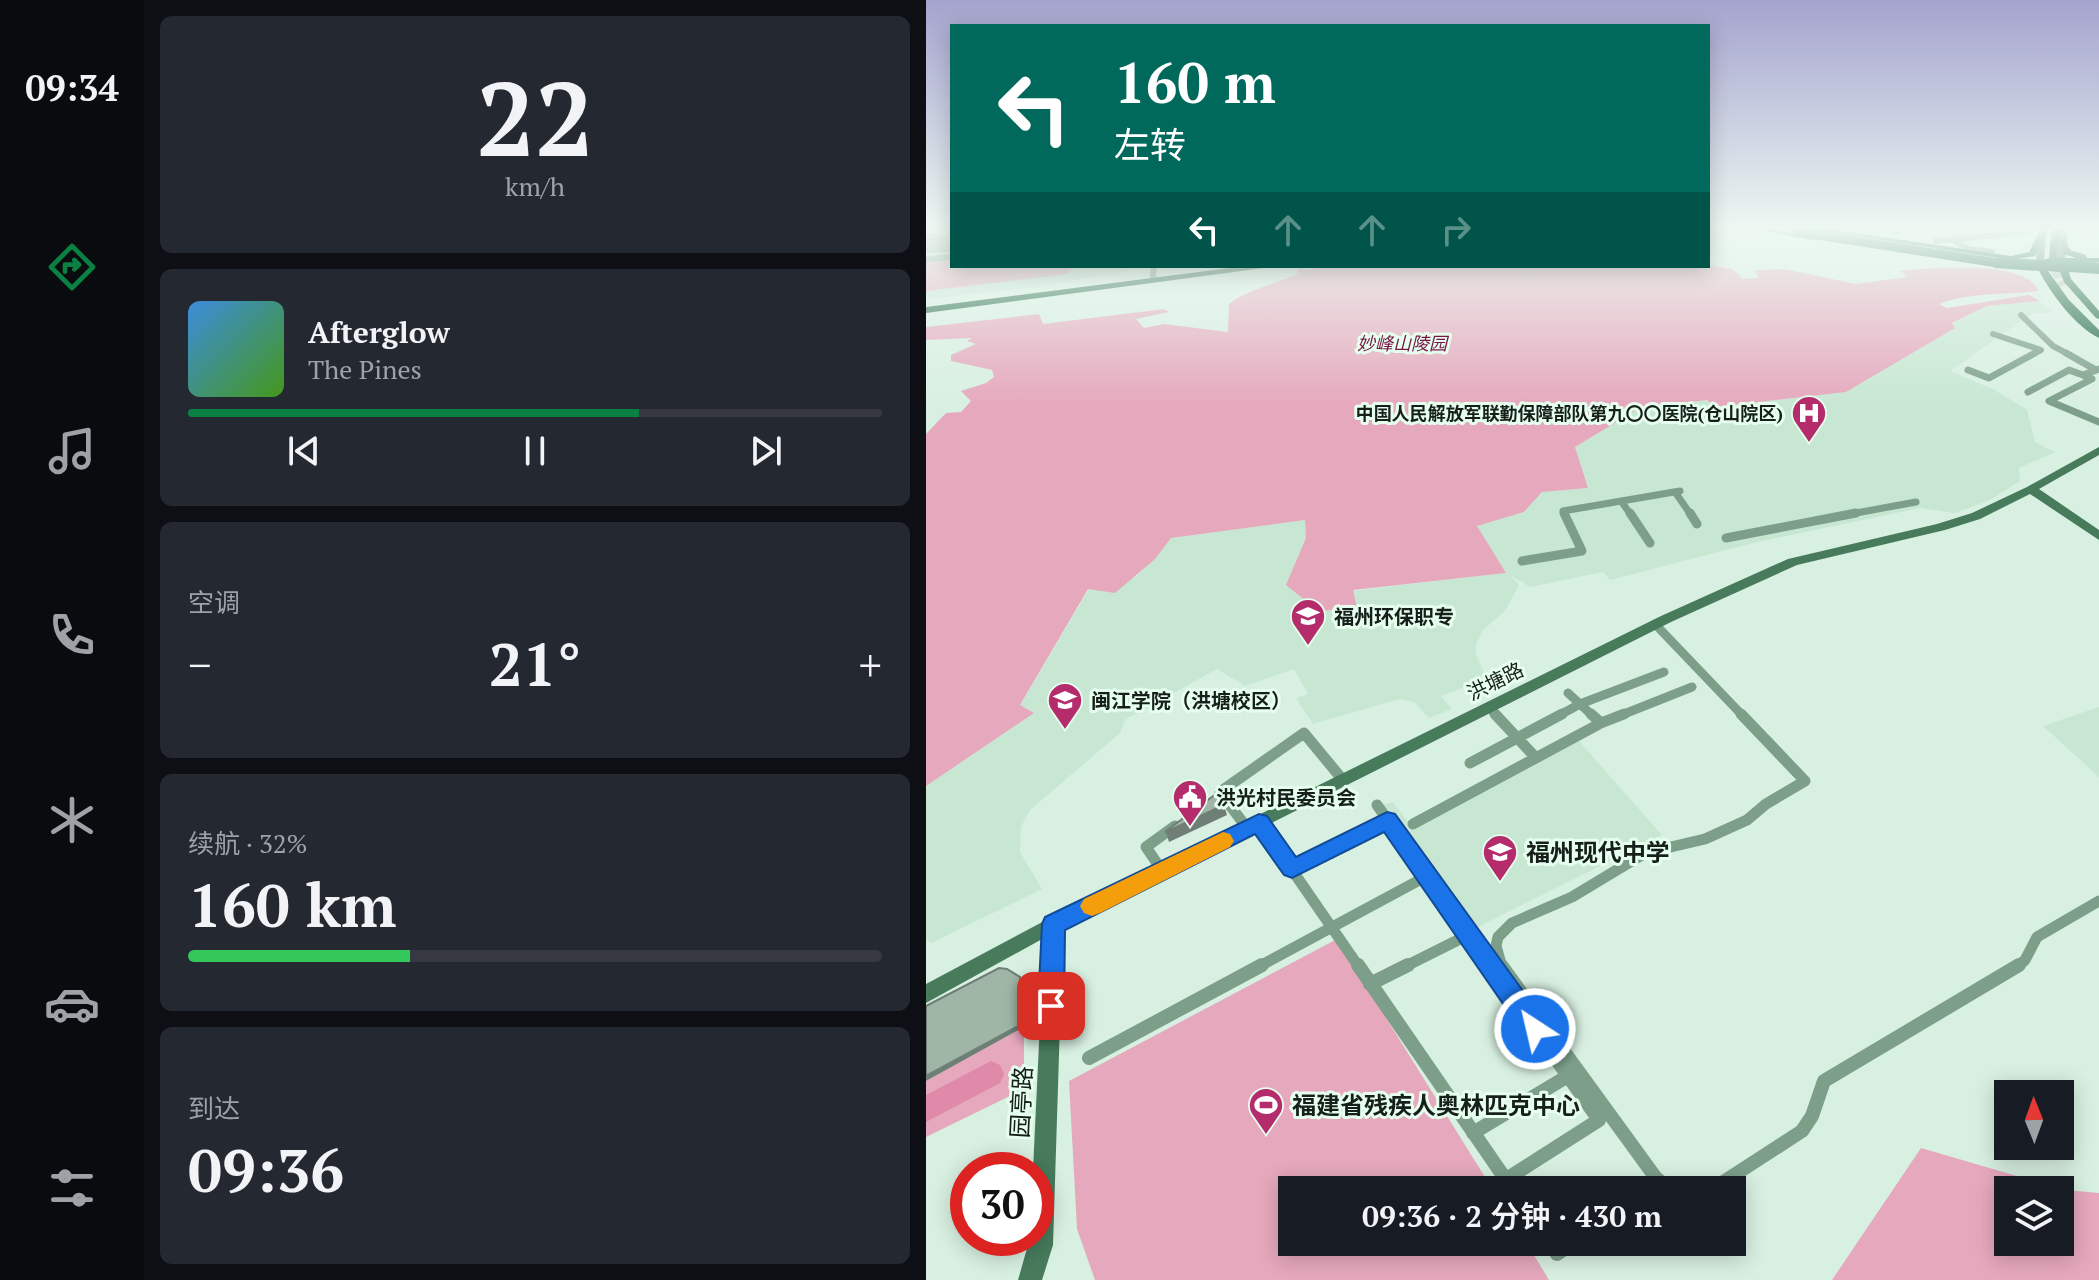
<!DOCTYPE html>
<html lang="zh">
<meta charset="utf-8">
<style>
body{margin:0;font-family:"PT Serif","Noto Sans SC",serif;background:#242831;color:#f1f3f6;height:100vh;display:flex;flex-direction:column;font-size:30px;white-space:nowrap}
*{box-sizing:border-box;margin:0}
p{font-size:26px;color:#9ea1a6}
.icon{flex:none;width:44px;height:44px;fill:none;stroke:currentColor;stroke-width:2;stroke-linecap:round;stroke-linejoin:round}
.map{position:relative;flex:1;overflow:hidden}
.drawer{display:flex;flex-direction:column;gap:16px;padding:16px;background:#0d0f14;width:782px}
.drawer>*{flex:none}
.hud{position:absolute;left:24px;top:24px;width:760px;height:244px;border-radius:0px;box-shadow:0 4px 20px #0003;background:#00695c;color:#fff;overflow:hidden}
.needle{width:52px;rotate:359deg}
.controls{position:absolute;left:1068px;top:1080px;display:grid;gap:16px}
.controls a{display:grid;place-items:center;width:80px;height:80px;border-radius:0px;background:#171b24;box-shadow:0 4px 20px #0003;font-size:40px}
.speed{position:absolute;left:24px;top:1152px;display:flex;gap:16px;font-size:40px;font-weight:700;text-align:center}
.speed>*{display:grid;place-content:center;width:104px;height:104px;border-radius:50%;background:#171b24;box-shadow:0 4px 20px #0003;line-height:1}
.speed .limit{border:12px solid #d22;background:#fff;color:#111}
.pin{position:absolute;display:grid;place-items:center;width:68px;height:68px;color:#fff;margin:-34px;border-radius:16px;box-shadow:0 4px 12px #0006}
.me{position:absolute;width:88px;margin:-44px;rotate:325deg;stroke-linejoin:round;filter:drop-shadow(0 0 6px #0008)}
.turn{display:flex;align-items:center;gap:28px;height:168px;padding:0 32px;font-size:36px}
.turn .icon{width:104px;height:104px;stroke-width:2.5}
.turn b{display:block;font-size:56px;line-height:68px}
.lanes{display:flex;align-items:center;height:76px;padding:0 32px;background:#0003;justify-content:center;gap:40px;direction:ltr}
.lanes .off{opacity:.35}
.big{font-size:60px;font-weight:600;line-height:1.1}
.drawer .widget{flex:1;display:flex;flex-direction:column;justify-content:center;gap:12px;min-width:0;padding:0 28px;border-radius:12px;background:#242831}
.drawer .dial{align-items:center;gap:0}
.dial b{font-size:104px;line-height:1}
.song{display:flex;align-items:center;gap:24px}
.cover{width:96px;height:96px;border-radius:12px;background:linear-gradient(135deg,hsl(210 70% 55%),hsl(100 70% 35%))}
.played{height:8px;border-radius:4px;background:linear-gradient(90deg,#0b8043 65%,#363941 65%)}
.keys{display:flex;justify-content:space-around;direction:ltr}
.heat{display:flex;justify-content:space-between;align-items:center;font-size:44px;direction:ltr}
.charge{height:12px;border-radius:6px;background:linear-gradient(90deg,#34c759 32%,#363941 0)}
.trip{position:absolute;left:352px;top:1176px;width:468px;height:80px;border-radius:0px;background:#171b24;box-shadow:0 4px 20px #0003;font-weight:600;line-height:80px;text-align:center}
main{display:flex;flex:1;min-height:0}
.tabs{display:flex;flex-direction:column;width:144px;justify-content:space-around;align-items:center;background:#090b0e;color:#9ea1a6}
.tabs .icon{width:56px;height:56px}
.tabs .active{color:#0b8043}
.tabs b{font-size:36px;color:#f1f3f6}
.map>svg:first-child{display:block}
.built{fill:#c8e7d3}
.green{fill:#e6a8bd;fill-rule:evenodd}
.lines{fill:none;stroke-linecap:round;stroke-linejoin:round}
.river{fill:#de8aa8;fill-rule:evenodd}
.primary-tunnel{stroke:#b1c6b9;stroke-width:9;stroke-dasharray:9 4;stroke-linecap:butt}
.street-far4{stroke:#7d9f8a;stroke-width:6}
.street-far3{stroke:#7d9f8a;stroke-width:7}
.street-far2{stroke:#7d9f8a;stroke-width:9}
.street-far1{stroke:#7d9f8a;stroke-width:11}
.street{stroke:#7d9f8a;stroke-width:14}
.secondary{fill:#477b5c;fill-rule:evenodd}
.primary{fill:#18613d;fill-rule:evenodd}
.primary-bridge{stroke:#18613d;stroke-width:9}
.wall{fill:#899d90}
.shaded-wall{fill:#6f7f75}
.building{fill:#9fb6a7;stroke:#6f7f75;stroke-width:2}
.route{fill:#1a73e8;stroke:#114b97;stroke-width:2}
.slow{fill:#f59e0b}
.labels{text-anchor:middle;dominant-baseline:central;stroke-width:6;stroke-linejoin:round;paint-order:stroke}
.far-park-label{font-size:18px;font-style:italic;fill:#791645;stroke:#e5feee}
.far-poi-label{font-size:18px;font-weight:bold;fill:#171f1a;stroke:#e5feee;text-anchor:end}
.poi-label{font-size:20px;font-weight:bold;fill:#171f1a;stroke:#e5feee;text-anchor:start}
.street-label{font-size:20px;fill:#171f1a;stroke:#e5feee}
.near-poi-label{font-size:24px;font-weight:bold;fill:#171f1a;stroke:#e5feee;text-anchor:start}
.near-street-label{font-size:24px;fill:#171f1a;stroke:#e5feee}
</style>
<main>
<nav class="tabs">
<b>09:34</b>
<svg class="icon active" aria-label="directions" viewBox="0 0 24 24"><path d="M12 3l9 9-9 9-9-9zM9 14v-3h6M13 9l2 2-2 2"/></svg>
<svg class="icon" aria-label="music" viewBox="0 0 24 24"><path d="M9 18V5l10-2v13"/><circle cx="6" cy="18" r="3"/><circle cx="16" cy="16" r="3"/></svg>
<svg class="icon" aria-label="phone" viewBox="0 0 24 24"><path d="M5 4h4l2 5-3 2q2 4 5 5l2-3 5 2v4C11 20 4 13 5 4z"/></svg>
<svg class="icon" aria-label="climate" viewBox="0 0 24 24"><path d="M12 3v18M4 7l16 10M4 17L20 7"/></svg>
<svg class="icon" aria-label="car" viewBox="0 0 24 24"><path d="M5 17H2v-5l4-1 3-4h7l3 4 3 1v5h-3M9 17h6M6 11h13"/><circle cx="7" cy="17" r="2"/><circle cx="17" cy="17" r="2"/></svg>
<svg class="icon" aria-label="filters" viewBox="0 0 24 24"><path d="M4 7h16M4 17h16"/><circle cx="9" cy="7" r="2"/><circle cx="15" cy="17" r="2"/></svg>
</nav>
<section class="drawer">
<div class="widget dial"><b>22</b><p>km/h</p></div>
<div class="widget">
<div class="song"><i class="cover"></i><div><b>Afterglow</b><p>The Pines</p></div></div>
<div class="played"></div>
<div class="keys"><svg class="icon" aria-label="previous" viewBox="0 0 24 24"><path d="M18 5L8 12l10 7zM5 5v14"/></svg><svg class="icon" aria-label="pause" viewBox="0 0 24 24"><path d="M8 5v14M16 5v14"/></svg><svg class="icon" aria-label="next" viewBox="0 0 24 24"><path d="M6 5l10 7-10 7zM19 5v14"/></svg></div>
</div>
<div class="widget"><p>空调</p>
<div class="heat"><a>−</a><b class="big">21°</b><a>+</a></div>
</div>
<div class="widget"><p>续航 · 32%</p><b class="big">160 km</b><div class="charge"></div></div>
<div class="widget"><p>到达</p><b class="big">09:36</b></div>
</section>
<div class="map">
<svg width="1173" height="1280" viewBox="0 0 1173 1280">
<rect width="100%" height="100%" fill="#d8f0e1"/>
<path class="built" d="M0,227H26V266H231L103,288L0,299Z
M1114,301L1126,313H1107L1024,371L1069,390L1101,410L1109,442L1129,452L1093,468L1094,481L1064,500L1029,513L994,508L827,543L684,580L677,572L604,587L584,575L593,585L579,611L556,631L550,644V655L561,679L515,696L526,709L503,718L488,702L474,699L387,724L370,698L382,694L368,669L319,686L291,669L199,720L194,733L104,810L95,827L94,852L116,889L5,943L0,940V786L108,713L94,706L163,589L210,577L245,538L379,520L380,538L374,555L431,608L426,591L580,573L550,526L598,512L616,492L662,488L649,447L712,409L781,400L789,407L920,392L1028,328L1026,324L1061,306Z
M1173,707V777L1117,726Z
M652,740L736,835L542,932L457,805L467,802L486,827Z"/>
<path class="green" d="M26,258V266H150L141,274L0,291V260Z
M782,265L807,269L816,279L832,278L829,270L858,269L930,284L982,277L974,271C1002,268 1102,259 1112,291C1079,295 1042,292 1013,304L1021,308L1103,295L1114,301L1061,306L1026,323L1029,328L920,392L789,407L781,400L712,409L649,447L662,488L616,492L598,512L551,526L580,573L427,590L431,608L393,611L360,585L380,538L379,520L245,538L229,559L189,593L162,589L94,705L108,713L0,786V434L20,413L35,412L45,401L35,391L60,383L68,377L66,370L25,361V355L50,344L41,341L46,338L0,340V327L113,314L117,324L238,309L243,312L210,319L218,328L238,324L302,332L303,304C319,291 349,283 370,275L374,267L380,270L400,266Z
M411,939L567,1190H366V1242H600L623,1280H169L151,1229L143,1081Z
M98,1027V1089L0,1137V1081Z
M995,1148L1139,1190L1173,1193V1280H906ZM1082,1190H1134V1242H1082Z"/>
<g class="lines">
<path class="river" d="M65,1061L74,1065L78,1074L74,1083L0,1122V1095Z"/>
<path class="primary-tunnel" d="M1123,258L1137,286"/>
<path class="street-far4" d="M955,227L973,231L995,227
M1026,239L1042,249L1066,252
M1010,241L1101,232L1105,227
M0,259L26,257
M227,276L228,266
M1095,315L1127,346L1144,355
M1067,334L1115,350L1105,355"/>
<path class="street-far3" d="M1140,353L1170,370
M1173,369L1157,375L1166,379L1123,401L1173,422
M1042,370L1063,378L1109,353
M1102,392L1143,370L1157,375
M749,492L765,515
M695,501L705,515
M639,515L637,511L754,491
M919,515L990,502"/>
<path class="street-far2" d="M704,513L724,543
M764,513L771,524
M800,538L930,513
M596,561L656,551L638,513
M729,624L817,716
M642,693L667,716
M563,707L571,716
M632,716L654,704L738,672
M693,716L766,687"/>
<path class="street-far1" d="M569,714L610,758
M665,714L675,723
M544,763L636,714
M451,805L565,967
M333,822L433,967
M487,824L675,723L698,714
M321,828L294,792L378,733L416,779
M366,869L461,820
M237,872L220,847L249,826
M332,967L501,876
M478,967L542,935
M576,967L570,946L572,937L586,923L646,897L719,853L779,839L821,820L840,804L879,781L815,714
M1091,967L1099,960L1111,937L1173,901"/>
<path class="street" d="M432,965L587,1190
M564,965L673,1120L579,1180
M575,965L730,1178L745,1190
M444,984L482,965
M163,1058L336,965
M547,1133L642,1076
M785,1190L876,1131L886,1116L898,1081L1093,965
M623,1242L631,1254L649,1242"/>
<path class="secondary" d="M1113,227H1121L1118,260L1114,262L1110,260Z
M1134,227H1142L1139,261L1135,263L1131,261Z
M1173,447V455L1113,489L1173,530V540L1104,494L1054,519L1019,530L871,565L745,622L137,928L127,1245L116,1280H92L104,1238H110V1170H107L118,938L0,1003V984L122,919L735,616L862,559L1011,524L1046,513L1101,487Z"/>
<path class="primary" d="M819,227H834L890,238L886,240Z
M872,227H889L1085,256L1103,252L1112,234L1119,236L1109,256L1085,260Z
M1126,227H1134L1133,239L1139,238L1144,250L1160,255L1161,258H1173V262H1139L1141,267L1173,268V274L1143,272L1145,279L1173,311V319L1170,318L1138,282L1134,272L1122,271L1143,300L1173,330V338C1149,326 1126,295 1113,271L1069,268L1065,266L1069,264L1111,266L1115,262L1120,266L1132,267L1131,262L1117,260L1123,258ZM1133,241L1138,254L1150,258H1131Z
M319,266H342L338,268L0,313V307Z"/>
<path class="primary-bridge" d="M872,232L1065,262L1173,267"/>
</g>
<path class="wall" d="M26,227V252L0,253V234H9Z"/>
<path class="shaded-wall" d="M298,805L301,815L243,842L240,832Z
M94,977L95,980L98,1027L0,1081V1076Z"/>
<path class="building" d="M13,227H26V238L0,239V234H9Z
M290,794L298,805L240,832V831Z
M73,968L81,969L94,977L96,1024L0,1076V1006Z"/>
<linearGradient id="sky" x2="0" y2="1"><stop stop-color="#a4a3ce"/><stop offset="0.56" stop-color="#edf8f2"/><stop offset="1" stop-color="#edf8f2" stop-opacity="0"/></linearGradient>
<rect width="1173" height="406" fill="url(#sky)"/>
<path class="route" d="M461,812L469,814L618,1020L622,1029L618,1037L609,1041L600,1037L458,832L366,878L358,875L329,834L139,930L138,1006L134,1014L125,1018L116,1014L112,1006L116,924L119,917L333,814L341,816L370,857Z"/>
<path class="slow" d="M297,832L304,834L308,841L304,847L174,913L166,916L158,913L154,906L158,899Z"/>
<defs>
<g id="hospital-pin" transform="scale(1.8)"><path d="M0 17L-7.5 6A9.5 9.5 0 1 1 7.5 6Z" fill="#b42c6c" stroke="#e5feee"/><path d="M-5-5h3v3.5h4V-5h3V5h-3V1.5h-4V5h-3Z" fill="#fff"/></g>
<g id="university-pin" transform="scale(1.8)"><path d="M0 17L-7.5 6A9.5 9.5 0 1 1 7.5 6Z" fill="#b42c6c" stroke="#e5feee"/><path d="M0-5L7-2L0 1L-7-2ZM-4 1L0 2.5L4 1V4Q0 6-4 4Z" fill="#fff"/></g>
<g id="civic-pin" transform="scale(1.8)"><path d="M0 17L-7.5 6A9.5 9.5 0 1 1 7.5 6Z" fill="#b42c6c" stroke="#e5feee"/><path d="M-.6-6.5H3V-4.5H.6V-3L4-1V1h2V6H-6V1h2V-1L-.6-3ZM-1.2 2.5V6h2.4V2.5Z" fill="#fff"/></g>
<g id="school-pin" transform="scale(1.8)"><path d="M0 17L-7.5 6A9.5 9.5 0 1 1 7.5 6Z" fill="#b42c6c" stroke="#e5feee"/><path d="M0-5L7-2L0 1L-7-2ZM-4 1L0 2.5L4 1V4Q0 6-4 4Z" fill="#fff"/></g>
<g id="stadium-pin" transform="scale(1.8)"><path d="M0 17L-7.5 6A9.5 9.5 0 1 1 7.5 6Z" fill="#b42c6c" stroke="#e5feee"/><path d="M0-5a6.5 5 0 1 0 0 10a6.5 5 0 1 0 0-10ZM-3.5-1.8h7v3.6h-7Z" fill="#fff"/></g>
</defs>
<g fill-rule="evenodd">
<use href="#hospital-pin" x="883" y="413"/>
<use href="#university-pin" x="382" y="616"/>
<use href="#university-pin" x="139" y="700"/>
<use href="#civic-pin" x="264" y="797"/>
<use href="#school-pin" x="574" y="852"/>
<use href="#stadium-pin" x="340" y="1105"/>
</g>
<g class="labels">
<g class="far-park-label">
<text x="476" y="343">妙峰山陵园</text>
</g>
<g class="far-poi-label">
<text x="857" y="413">中国人民解放军联勤保障部队第九〇〇医院(仓山院区)</text>
</g>
<g class="poi-label">
<text x="408" y="616">福州环保职专</text>
<text x="165" y="700">闽江学院（洪塘校区）</text>
<text x="290" y="797">洪光村民委员会</text>
</g>
<g class="street-label">
<text transform="translate(569 681) rotate(-26)">洪塘路</text>
</g>
<g class="near-poi-label">
<text x="600" y="852">福州现代中学</text>
<text x="366" y="1105">福建省残疾人奥林匹克中心</text>
</g>
<g class="near-street-label">
<text transform="translate(95 1102) rotate(-87)">园亭路</text>
</g>
</g>
</svg>
<div class="controls">
<a><svg class="needle" viewBox="-14 -14 28 28"><path d="M0-13l5 13h-10z" fill="#e53935"/><path d="M0 13l5-13h-10z" fill="#9ea1a6"/></svg></a>
<a><svg class="icon" aria-label="layers" viewBox="0 0 24 24"><path d="M12 4l9 5-9 5-9-5zM3 14l9 5 9-5"/></svg></a>
</div>
<div class="speed"><div class="limit">30</div></div>
<div class="pin" style="left:125px;top:1006px;background:#d93025"><svg class="icon" aria-label="arrive" viewBox="0 0 24 24"><path d="M6 21V4h12l-3 4 3 4H6"/></svg></div>
<svg class="me" style="left:609px;top:1029px" viewBox="-20 -20 40 40"><circle r="17" fill="#1a73e8" stroke="#fff" stroke-width="3"/><path d="M0-11L8 9 0 5-8 9z" fill="#fff"/></svg>
<div class="trip">09:36 · 2 分钟 · 430 m</div>
<div class="hud">
<div class="turn"><svg class="icon" aria-label="left" viewBox="0 0 24 24"><path d="M17 20v-9H6M10 6l-5 5 5 5"/></svg><div><b>160 m</b>左转</div></div>
<div class="lanes"><svg class="icon" aria-label="left" viewBox="0 0 24 24"><path d="M17 20v-9H6M10 6l-5 5 5 5"/></svg><svg class="icon off" aria-label="ahead" viewBox="0 0 24 24"><path d="M12 20V5M6 11l6-6 6 6"/></svg><svg class="icon off" aria-label="ahead" viewBox="0 0 24 24"><path d="M12 20V5M6 11l6-6 6 6"/></svg><svg class="icon off" aria-label="right" viewBox="0 0 24 24"><path d="M7 20v-9h11M14 6l5 5-5 5"/></svg></div>
</div>
</div>
</main>
